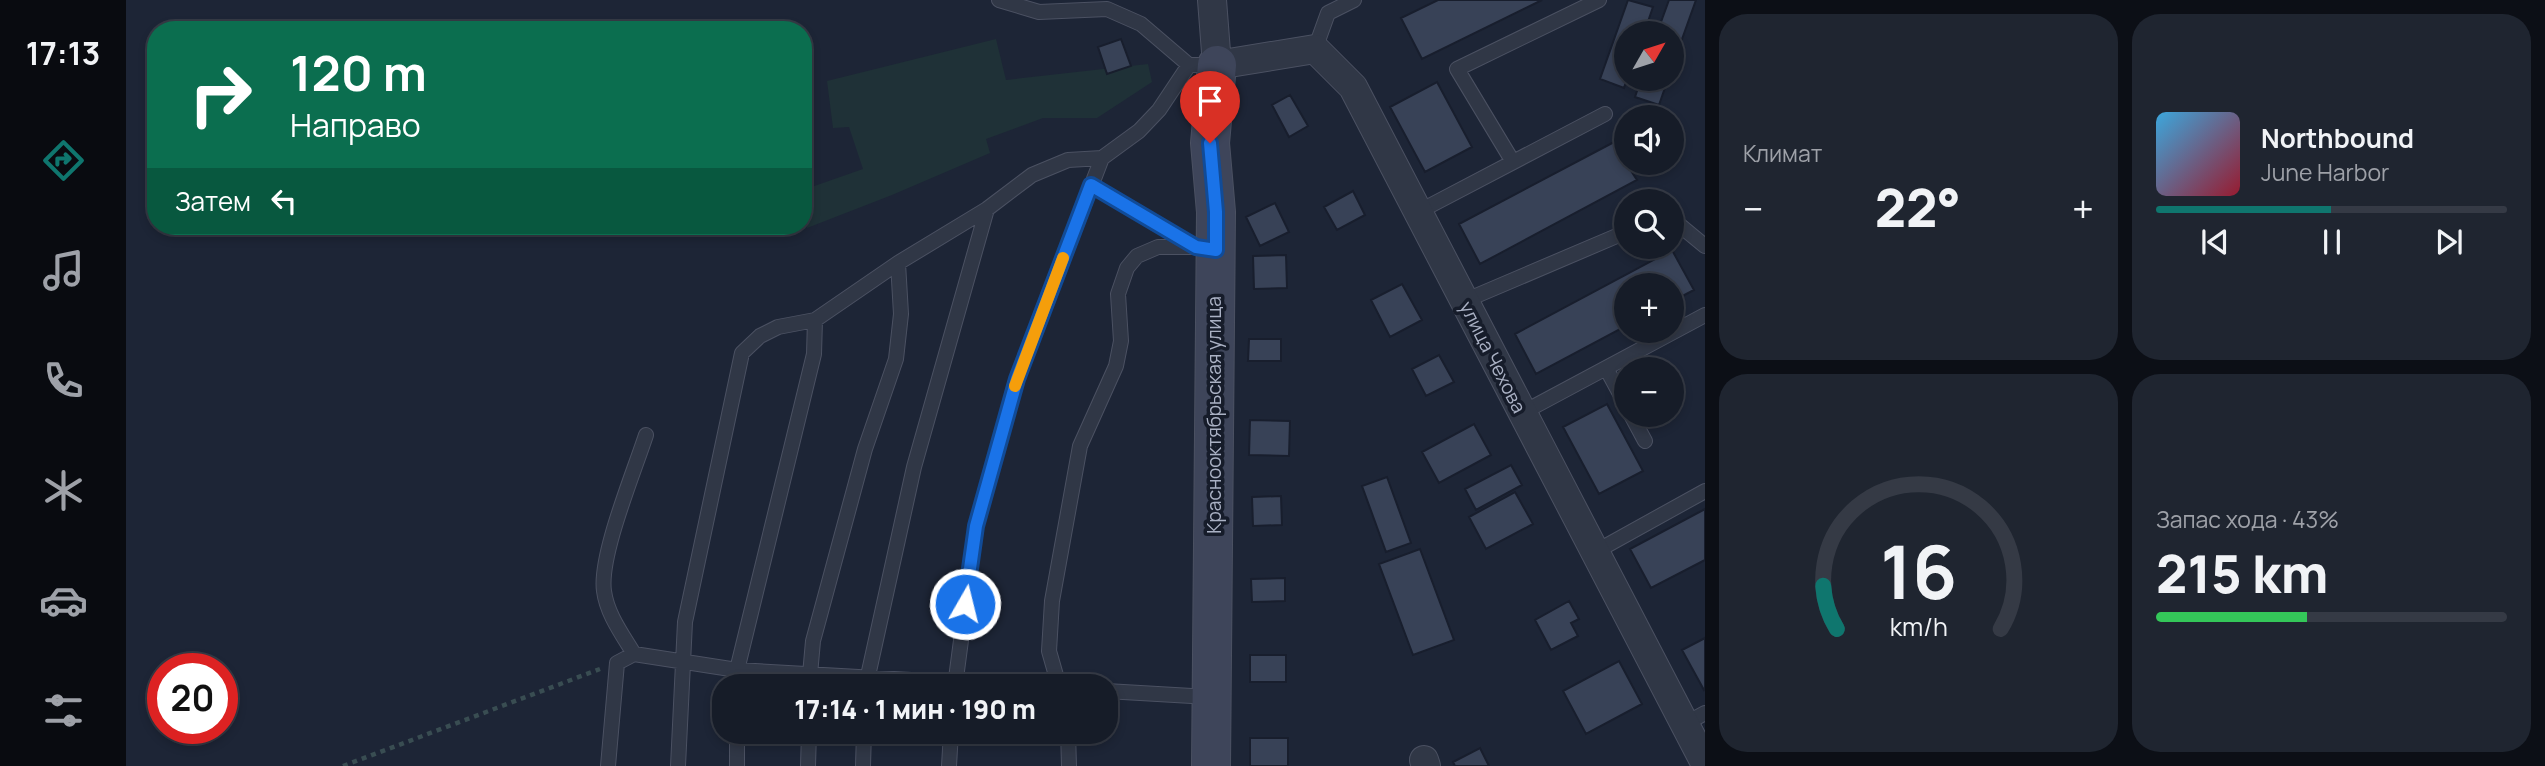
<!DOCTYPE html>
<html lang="ru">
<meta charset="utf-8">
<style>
body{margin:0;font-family:Manrope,sans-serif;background:#1f2530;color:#f1f3f6;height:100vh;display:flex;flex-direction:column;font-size:26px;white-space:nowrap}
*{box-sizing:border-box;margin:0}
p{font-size:23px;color:#9ea1a8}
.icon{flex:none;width:38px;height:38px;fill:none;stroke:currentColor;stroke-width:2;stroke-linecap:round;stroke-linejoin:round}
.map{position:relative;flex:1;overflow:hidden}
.drawer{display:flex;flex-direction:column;gap:14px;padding:14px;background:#0c0f16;width:840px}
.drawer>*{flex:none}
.top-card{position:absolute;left:21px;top:21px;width:665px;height:214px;border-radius:28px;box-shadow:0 4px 10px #0003,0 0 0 2px #353a45;background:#0b6e4f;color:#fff;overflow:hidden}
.needle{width:46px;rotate:51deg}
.controls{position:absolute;left:1488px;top:21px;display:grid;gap:14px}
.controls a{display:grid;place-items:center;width:70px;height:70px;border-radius:50%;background:#161c28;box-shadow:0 4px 10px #0003,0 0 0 2px #353a45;font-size:35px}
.speed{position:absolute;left:21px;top:653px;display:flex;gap:14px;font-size:35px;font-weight:700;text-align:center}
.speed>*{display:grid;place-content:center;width:91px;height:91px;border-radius:50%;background:#161c28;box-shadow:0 4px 10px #0003,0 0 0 2px #353a45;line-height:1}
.speed .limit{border:10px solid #d22;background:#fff;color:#111}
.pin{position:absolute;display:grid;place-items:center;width:60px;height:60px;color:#fff;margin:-72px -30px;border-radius:50% 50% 50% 0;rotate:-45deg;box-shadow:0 0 7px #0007}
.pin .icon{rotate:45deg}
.me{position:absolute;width:77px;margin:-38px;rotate:8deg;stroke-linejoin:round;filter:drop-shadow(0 0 5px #0008)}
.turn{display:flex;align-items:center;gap:24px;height:147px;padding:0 28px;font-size:32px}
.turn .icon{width:91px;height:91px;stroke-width:2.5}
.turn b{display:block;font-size:49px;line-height:60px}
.then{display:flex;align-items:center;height:66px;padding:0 28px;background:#0003;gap:14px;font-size:26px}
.big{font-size:52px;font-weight:800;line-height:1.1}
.drawer .widget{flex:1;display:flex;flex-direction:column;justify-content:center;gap:10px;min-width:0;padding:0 24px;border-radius:28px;background:#1f2530}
.drawer .dial{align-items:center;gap:0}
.dial svg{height:182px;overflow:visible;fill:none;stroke:#353a45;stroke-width:7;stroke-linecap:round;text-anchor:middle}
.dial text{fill:#f1f3f6;stroke:none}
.song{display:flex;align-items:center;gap:21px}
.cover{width:84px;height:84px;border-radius:10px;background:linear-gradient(135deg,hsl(200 70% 55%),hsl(350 70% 35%))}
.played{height:7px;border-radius:4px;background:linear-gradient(90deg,#0f766e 50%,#353a45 50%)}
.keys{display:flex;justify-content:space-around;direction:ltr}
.heat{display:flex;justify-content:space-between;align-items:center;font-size:38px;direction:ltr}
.charge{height:10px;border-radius:5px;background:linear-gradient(90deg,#34c759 43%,#353a45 0)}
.drawer .tiles{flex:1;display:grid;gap:14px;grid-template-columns:repeat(2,1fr)}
.trip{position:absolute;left:586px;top:674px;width:406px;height:70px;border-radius:28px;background:#161c28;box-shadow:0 4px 10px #0003,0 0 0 2px #353a45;font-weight:800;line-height:70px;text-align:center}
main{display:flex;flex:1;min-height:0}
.tab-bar{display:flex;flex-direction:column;width:126px;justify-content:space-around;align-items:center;background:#090b10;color:#9ea1a8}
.tab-bar .icon{width:49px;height:49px}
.tab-bar .on{color:#0f766e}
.tab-bar b{font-size:32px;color:#f1f3f6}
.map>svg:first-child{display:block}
.green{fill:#1f3137}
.building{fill:#384257;stroke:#181e2d;stroke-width:2}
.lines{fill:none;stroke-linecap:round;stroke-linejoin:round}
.lane-casing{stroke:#4b5162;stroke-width:16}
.street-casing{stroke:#4b5162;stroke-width:30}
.secondary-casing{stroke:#4b5162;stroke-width:40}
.path{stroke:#394d52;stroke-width:4.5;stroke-dasharray:5 5;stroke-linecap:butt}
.lane{stroke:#303746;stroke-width:14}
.street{stroke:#303746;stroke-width:28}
.secondary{stroke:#3e455a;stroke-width:38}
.route-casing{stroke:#114b97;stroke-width:18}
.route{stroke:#1a73e8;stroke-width:12}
.slow{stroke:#f59e0b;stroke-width:12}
.labels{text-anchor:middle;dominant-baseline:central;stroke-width:7;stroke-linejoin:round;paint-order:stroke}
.street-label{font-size:19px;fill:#aab1c4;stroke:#161c2a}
</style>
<main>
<nav class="tab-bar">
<b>17:13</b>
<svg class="icon on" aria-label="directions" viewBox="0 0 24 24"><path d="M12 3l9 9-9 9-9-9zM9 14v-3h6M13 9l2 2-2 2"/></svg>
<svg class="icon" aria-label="music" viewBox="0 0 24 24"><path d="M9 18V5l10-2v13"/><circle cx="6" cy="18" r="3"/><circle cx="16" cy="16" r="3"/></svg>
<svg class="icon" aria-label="phone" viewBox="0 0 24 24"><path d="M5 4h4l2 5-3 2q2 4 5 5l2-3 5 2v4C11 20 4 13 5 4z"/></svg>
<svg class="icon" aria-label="climate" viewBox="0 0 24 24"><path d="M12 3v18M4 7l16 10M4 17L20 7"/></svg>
<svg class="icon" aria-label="car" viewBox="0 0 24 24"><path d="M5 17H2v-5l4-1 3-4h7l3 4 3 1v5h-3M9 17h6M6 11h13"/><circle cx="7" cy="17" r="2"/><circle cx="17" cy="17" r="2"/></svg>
<svg class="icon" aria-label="filters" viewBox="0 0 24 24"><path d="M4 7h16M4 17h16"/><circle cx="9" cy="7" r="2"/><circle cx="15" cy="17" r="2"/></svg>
</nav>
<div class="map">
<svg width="1579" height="766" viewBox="0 0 1579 766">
<rect width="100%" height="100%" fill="#1d2536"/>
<path class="green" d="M870,39L880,80L1022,64L1026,82L971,118H917L860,139L864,153L766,195L681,228L677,216V190L737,169L723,127L707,128L701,81Z"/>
<path class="building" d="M1312,0H1416L1296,59L1275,18Z
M1502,0L1527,7L1518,33H1500L1501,79L1498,88L1474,79Z
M1543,0H1570L1545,70V33H1531Z
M995,39L1005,66L981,74L972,47Z
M1515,79H1542L1533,105L1509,97Z
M1311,82L1346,147L1299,172L1264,107Z
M1164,95L1182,126L1163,137L1146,105Z
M1490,141L1500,163L1511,180L1354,264L1333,224Z
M1227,191L1239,215L1211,230L1198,207Z
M1149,203L1163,232L1134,246L1120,217Z
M1546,250L1568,290L1545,302V285H1500V326L1410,374L1389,334Z
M1160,255L1161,288L1128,289L1127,256Z
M1276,284L1296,320L1264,337L1245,300Z
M1123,339H1155V361H1122Z
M1313,355L1328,382L1300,396L1286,369Z
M1481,404L1517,471L1473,494L1437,427Z
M1124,420L1164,421L1163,456L1123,455Z
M1348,424L1365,455L1313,483L1296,452Z
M1385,465L1396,485L1350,510L1339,489Z
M1261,477L1285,543L1260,552L1236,486Z
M1389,492L1407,524L1360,549L1343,517Z
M1155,496L1156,525L1127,526L1126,497Z
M1579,509V560L1525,588L1504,549Z
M1294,549L1328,640L1287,655L1253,564Z
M1159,578V601L1126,602L1125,579Z
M1443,601L1453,619L1445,623L1452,636L1425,650L1409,620Z
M1579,638V689L1578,690L1556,650Z
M1124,655H1160V682H1124Z
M1493,661L1516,704L1460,734L1437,691Z
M1124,738H1162V766H1124Z
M1354,748L1363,766H1329L1327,762Z"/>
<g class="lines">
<g class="lane-casing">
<path id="lane" d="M873,0L913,12L981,9L1015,24L1063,65H1072
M1189,49L1202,13L1228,0
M1387,162L1331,69L1473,0
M965,185L1070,247
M1292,212L1479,114
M1545,218L1579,246
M1338,301L1500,232
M1480,368L1500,405
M1396,413L1579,315
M1505,415L1519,441
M1469,552L1579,491
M508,654C496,634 481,614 478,591C473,556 508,472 520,435
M740,685L788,467L861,209
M611,686V670L688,354L689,320
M683,686L687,641L739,449L770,359L775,314L772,263
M829,686L850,526L891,379L976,158L1013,131L1033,110L1063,65
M933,686L923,651L926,601L954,446L990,366L995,341L992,294L1001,268L1011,256L1032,247H1070
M980,691L1083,697
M1559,724L1579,713
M942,732L943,766
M482,766L491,663L508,654L611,670L891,686
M552,766L559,622L616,353L634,336L652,327L689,320L772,263L861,209L906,175L942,160L976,158
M611,766V732
M682,766L683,732
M737,766L738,732
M823,766L825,732"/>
</g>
<g class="street-casing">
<path id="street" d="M1086,0L1091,65L1189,49L1227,87L1579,763
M1298,760L1300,766"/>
</g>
<g class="secondary-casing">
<path id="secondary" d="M1085,766L1090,212L1084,143L1091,65"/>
</g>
<path class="path" d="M217,766L474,669"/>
<use href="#lane" class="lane"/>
<use href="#street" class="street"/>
<use href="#secondary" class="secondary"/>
</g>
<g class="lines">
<g class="route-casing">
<path id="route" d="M839,604L850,526L891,379L965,185L1070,247L1090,250V212L1084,143"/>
</g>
<use href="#route" class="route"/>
<path class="slow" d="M889,386L937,258"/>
</g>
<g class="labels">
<g class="street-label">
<text transform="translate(1367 357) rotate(63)">улица Чехова</text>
<text transform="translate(1088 415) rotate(-90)">Краснооктябрьская улица</text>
</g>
</g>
</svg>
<div class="controls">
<a><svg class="needle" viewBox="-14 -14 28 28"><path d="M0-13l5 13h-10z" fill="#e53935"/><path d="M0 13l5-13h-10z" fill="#9ea1a8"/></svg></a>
<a><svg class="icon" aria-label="sound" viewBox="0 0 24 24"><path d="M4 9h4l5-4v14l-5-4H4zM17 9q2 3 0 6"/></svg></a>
<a><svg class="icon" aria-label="search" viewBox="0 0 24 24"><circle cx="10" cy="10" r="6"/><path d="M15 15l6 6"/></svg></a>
<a>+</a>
<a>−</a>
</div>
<div class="speed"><div class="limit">20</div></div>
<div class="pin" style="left:1084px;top:143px;background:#d93025"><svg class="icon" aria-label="arrive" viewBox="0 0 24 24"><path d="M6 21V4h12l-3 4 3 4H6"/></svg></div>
<svg class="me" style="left:839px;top:604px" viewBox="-20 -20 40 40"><circle r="17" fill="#1a73e8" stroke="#fff" stroke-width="3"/><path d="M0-11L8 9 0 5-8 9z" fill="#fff"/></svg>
<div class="trip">17:14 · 1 мин · 190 m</div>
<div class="top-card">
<div class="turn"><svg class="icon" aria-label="right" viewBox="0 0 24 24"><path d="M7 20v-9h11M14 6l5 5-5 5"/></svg><div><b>120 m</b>Направо</div></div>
<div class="then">Затем<svg class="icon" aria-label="left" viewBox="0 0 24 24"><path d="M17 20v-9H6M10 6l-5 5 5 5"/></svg></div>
</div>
</div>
<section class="drawer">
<div class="tiles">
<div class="widget"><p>Климат</p>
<div class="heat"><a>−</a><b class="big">22°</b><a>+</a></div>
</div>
<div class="widget">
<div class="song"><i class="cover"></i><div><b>Northbound</b><p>June Harbor</p></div></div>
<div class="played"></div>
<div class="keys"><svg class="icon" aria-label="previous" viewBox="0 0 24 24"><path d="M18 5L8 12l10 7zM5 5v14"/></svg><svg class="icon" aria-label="pause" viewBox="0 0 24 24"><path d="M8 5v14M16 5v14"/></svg><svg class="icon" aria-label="next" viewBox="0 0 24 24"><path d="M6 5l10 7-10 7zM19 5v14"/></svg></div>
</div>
<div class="widget dial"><svg viewBox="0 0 100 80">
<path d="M14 69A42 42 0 1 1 86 69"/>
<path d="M14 69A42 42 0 0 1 8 50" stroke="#0f766e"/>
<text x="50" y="56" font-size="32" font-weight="700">16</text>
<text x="50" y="72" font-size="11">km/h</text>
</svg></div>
<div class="widget"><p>Запас хода · 43%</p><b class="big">215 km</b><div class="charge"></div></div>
</div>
</section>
</main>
